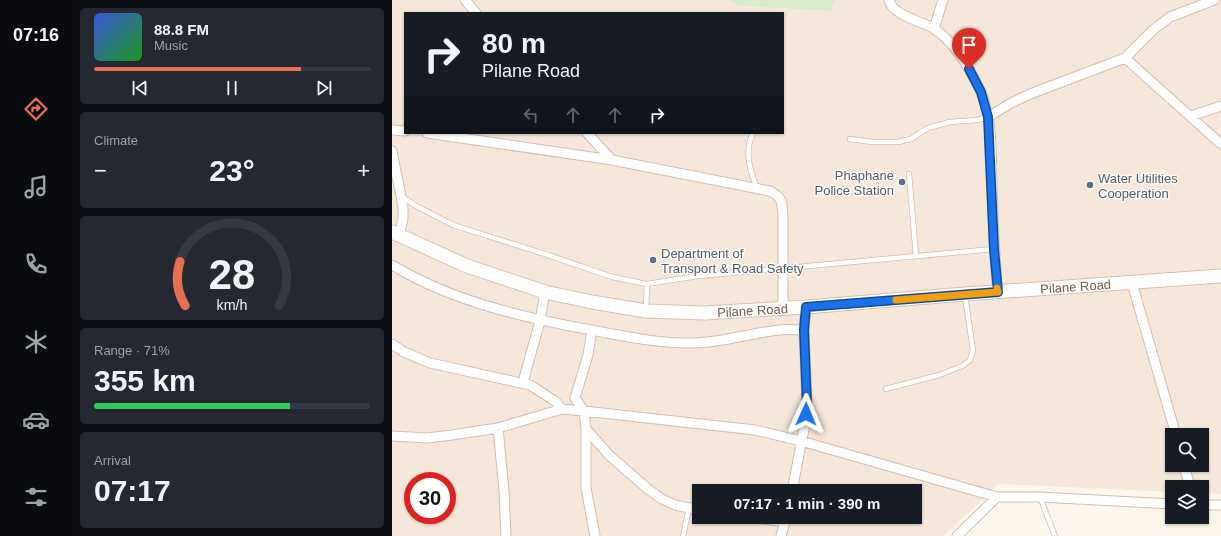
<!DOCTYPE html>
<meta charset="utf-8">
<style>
body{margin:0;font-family:Arial,sans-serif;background:#242831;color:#f1f3f6;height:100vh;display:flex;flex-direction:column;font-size:15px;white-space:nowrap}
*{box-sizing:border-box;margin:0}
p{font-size:13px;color:#9ea1a6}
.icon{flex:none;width:22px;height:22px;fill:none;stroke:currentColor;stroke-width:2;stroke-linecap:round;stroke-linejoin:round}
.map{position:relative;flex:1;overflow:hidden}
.side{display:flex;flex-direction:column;gap:8px;padding:8px;background:#0d0f14;width:320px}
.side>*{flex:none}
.banner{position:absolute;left:12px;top:12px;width:380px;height:122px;border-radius:0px;box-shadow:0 1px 3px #0004;background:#171b24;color:#f1f3f6;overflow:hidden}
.controls{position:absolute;left:773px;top:428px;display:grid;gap:8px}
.controls a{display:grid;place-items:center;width:44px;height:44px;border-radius:0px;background:#171b24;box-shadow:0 1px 3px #0004;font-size:20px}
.speed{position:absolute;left:12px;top:472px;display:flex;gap:8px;font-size:20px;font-weight:700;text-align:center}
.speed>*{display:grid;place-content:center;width:52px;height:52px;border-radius:50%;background:#171b24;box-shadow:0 1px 3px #0004;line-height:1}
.speed .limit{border:6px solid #d22;background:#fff;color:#111}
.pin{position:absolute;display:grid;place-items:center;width:34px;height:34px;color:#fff;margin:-41px -17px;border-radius:50% 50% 50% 0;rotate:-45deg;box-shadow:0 0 4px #0007}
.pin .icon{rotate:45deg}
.me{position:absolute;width:44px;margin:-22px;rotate:1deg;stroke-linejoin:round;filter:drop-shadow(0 0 3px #0008)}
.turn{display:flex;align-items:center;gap:14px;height:84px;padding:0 12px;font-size:18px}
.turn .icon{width:52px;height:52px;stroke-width:2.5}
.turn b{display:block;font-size:28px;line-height:34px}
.lanes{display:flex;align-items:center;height:38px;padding:0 12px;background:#0003;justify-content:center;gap:20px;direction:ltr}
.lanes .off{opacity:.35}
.big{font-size:30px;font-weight:600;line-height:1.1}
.side .tile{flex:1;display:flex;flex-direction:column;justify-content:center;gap:6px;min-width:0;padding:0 14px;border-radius:6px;background:#242831}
.side .dial{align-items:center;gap:0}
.dial svg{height:104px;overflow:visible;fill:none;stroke:#363941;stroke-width:7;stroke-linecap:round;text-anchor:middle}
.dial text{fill:#f1f3f6;stroke:none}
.song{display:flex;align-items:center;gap:12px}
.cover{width:48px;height:48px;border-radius:6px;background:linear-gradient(135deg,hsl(230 70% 55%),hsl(120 70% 35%))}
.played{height:4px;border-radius:2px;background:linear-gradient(90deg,#e76f51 75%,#363941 75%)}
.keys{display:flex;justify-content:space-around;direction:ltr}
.heat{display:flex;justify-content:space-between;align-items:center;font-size:22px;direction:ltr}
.charge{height:6px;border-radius:3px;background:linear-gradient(90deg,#34c759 71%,#363941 0)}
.trip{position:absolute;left:300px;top:484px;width:230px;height:40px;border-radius:0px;background:#171b24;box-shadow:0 1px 3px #0004;font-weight:600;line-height:40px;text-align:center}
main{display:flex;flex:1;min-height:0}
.menu{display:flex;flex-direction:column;width:72px;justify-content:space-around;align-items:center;background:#090b0e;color:#9ea1a6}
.menu .icon{width:28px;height:28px}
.menu .active{color:#e76f51}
.menu b{font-size:18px;color:#f1f3f6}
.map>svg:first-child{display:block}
.residential{fill:#f5e8da;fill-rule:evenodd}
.green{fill:#d8ecc9}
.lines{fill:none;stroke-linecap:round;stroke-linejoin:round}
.service-casing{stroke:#d1beb0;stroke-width:6}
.minor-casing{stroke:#d1beb0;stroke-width:11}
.secondary-casing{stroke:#d6c0b0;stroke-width:15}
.service{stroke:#fff;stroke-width:4.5}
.minor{stroke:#fff;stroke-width:9}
.secondary{stroke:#fff;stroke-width:13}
.route-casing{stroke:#114b97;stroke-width:10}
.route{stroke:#1a73e8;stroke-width:7}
.slow{stroke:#f59e0b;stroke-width:7}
.service-dot{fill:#5c6f8a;stroke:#fffaf3;stroke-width:1.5}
.labels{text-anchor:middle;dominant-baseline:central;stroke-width:3;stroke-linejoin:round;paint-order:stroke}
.service-label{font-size:13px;fill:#4e5e75;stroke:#fffaf3;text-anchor:start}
.street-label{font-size:13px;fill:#7a5c4d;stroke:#fffaf3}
</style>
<main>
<nav class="menu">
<b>07:16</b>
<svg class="icon active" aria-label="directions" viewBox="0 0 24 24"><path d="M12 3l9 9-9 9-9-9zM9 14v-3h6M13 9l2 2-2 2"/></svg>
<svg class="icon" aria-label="music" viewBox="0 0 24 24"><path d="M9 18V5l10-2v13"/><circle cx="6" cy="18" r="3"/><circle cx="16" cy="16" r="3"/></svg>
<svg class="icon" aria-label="phone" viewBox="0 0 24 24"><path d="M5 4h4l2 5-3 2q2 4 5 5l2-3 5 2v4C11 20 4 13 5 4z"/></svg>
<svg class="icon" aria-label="climate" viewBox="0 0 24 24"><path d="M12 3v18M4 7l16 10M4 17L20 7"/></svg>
<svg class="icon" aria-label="car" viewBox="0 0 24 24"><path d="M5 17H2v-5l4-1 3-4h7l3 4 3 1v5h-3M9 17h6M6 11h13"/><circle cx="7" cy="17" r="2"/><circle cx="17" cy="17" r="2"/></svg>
<svg class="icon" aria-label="filters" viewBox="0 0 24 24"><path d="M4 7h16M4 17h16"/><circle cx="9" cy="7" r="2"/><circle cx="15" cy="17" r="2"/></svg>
</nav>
<section class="side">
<div class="tile">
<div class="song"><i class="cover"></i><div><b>88.8 FM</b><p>Music</p></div></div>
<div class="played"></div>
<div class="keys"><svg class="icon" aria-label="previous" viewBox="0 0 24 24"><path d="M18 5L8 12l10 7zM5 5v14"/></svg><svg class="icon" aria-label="pause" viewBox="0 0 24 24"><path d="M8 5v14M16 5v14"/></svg><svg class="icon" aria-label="next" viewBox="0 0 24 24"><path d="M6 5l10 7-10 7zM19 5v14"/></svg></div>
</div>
<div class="tile"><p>Climate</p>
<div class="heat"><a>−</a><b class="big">23°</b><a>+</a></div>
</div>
<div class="tile dial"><svg viewBox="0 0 100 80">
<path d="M14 69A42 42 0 1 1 86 69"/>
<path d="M14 69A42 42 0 0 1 10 35" stroke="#e76f51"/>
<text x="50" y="56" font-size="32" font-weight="700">28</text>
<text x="50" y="72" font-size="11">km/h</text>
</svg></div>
<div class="tile"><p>Range · 71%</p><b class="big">355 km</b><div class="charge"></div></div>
<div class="tile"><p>Arrival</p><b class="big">07:17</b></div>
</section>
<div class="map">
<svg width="829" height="536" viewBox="0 0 829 536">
<rect width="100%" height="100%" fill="#fdf6ec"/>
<path class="residential" d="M0,0H337L347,6L439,11L443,0H829V494L810,493V487H780V492L606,484L552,536H0ZM13,13H391V133H13ZM780,435H810V465H780ZM21,481H55V515H21ZM307,491H523V517H307Z"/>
<path class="green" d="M337,0H443L439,11L347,6Z"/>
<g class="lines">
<g class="service-casing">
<path id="service" d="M361,133C352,151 358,171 365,188
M458,139L481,142H506L519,139L536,128L558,122L585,120L596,117
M517,174L524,256
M10,197L24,206L61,225L156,255L220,277L255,284L306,276L602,249
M254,311L255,284
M494,389L547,375L570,366L578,360L581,350L573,296
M648,497L663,536
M291,536L297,508"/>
</g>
<g class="minor-casing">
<path id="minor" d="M73,0L84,13
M497,0C500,15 529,21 541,28C562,41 578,69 588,90C601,118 599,153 600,183C601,219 602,256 606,292
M542,29L551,0
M733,58L829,144
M799,116L829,106
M596,117L619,103L638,94L733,58L761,30L778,17L822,0
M0,130L13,131
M35,133L220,160
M195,133L220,160L378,191C390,197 390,202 391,215V308
M0,151L11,207V218L7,236
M0,265C63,303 138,319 210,332C241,338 272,344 303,343C332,342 359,333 387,330C395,329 404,330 412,330
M740,283L784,435
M200,330L196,355L183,398L192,411L194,429L217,455L257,490L270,499L283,505L307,510
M0,344L12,352L38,363L138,385L163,401L170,409
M131,382L148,321L153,292
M106,428L112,491L114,536
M194,429V488L203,536
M0,436L35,438L60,435L106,428L170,409L192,411L363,430L409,441L605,497H648L780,504
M792,465L798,487
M400,491L413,424L415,405L412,330L414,307
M810,505H829
M357,517L393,522
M389,536L394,518
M565,536L605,497"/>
</g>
<g class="secondary-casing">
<g id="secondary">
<path id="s1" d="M0,232L75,266L153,292L200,302L254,311L312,313L414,307L573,294L829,276"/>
</g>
</g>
<use href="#service" class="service"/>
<use href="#minor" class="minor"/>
<use href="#secondary" class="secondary"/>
</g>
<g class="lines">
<g class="route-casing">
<path id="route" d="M414,414L415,405L412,330L414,307L606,292L602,249L596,117L589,92L577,69"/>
</g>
<use href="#route" class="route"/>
<path class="slow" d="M504,300L606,292L605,288"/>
</g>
<g class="service-dot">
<circle cx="510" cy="182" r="4"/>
<circle cx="698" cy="185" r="4"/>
<circle cx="261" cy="260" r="4"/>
</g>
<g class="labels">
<g class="service-label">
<text x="502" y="175" text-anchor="end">Phaphane<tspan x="502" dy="15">Police Station</tspan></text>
<text x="706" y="178">Water Utilities<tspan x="706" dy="15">Cooperation</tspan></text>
<text x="269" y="253">Department of<tspan x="269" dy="15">Transport &amp; Road Safety</tspan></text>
</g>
<g class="street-label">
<text stroke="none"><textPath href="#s1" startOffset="698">Pilane Road</textPath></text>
<text stroke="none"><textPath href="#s1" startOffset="374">Pilane Road</textPath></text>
</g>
</g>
</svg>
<div class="controls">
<a><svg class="icon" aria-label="search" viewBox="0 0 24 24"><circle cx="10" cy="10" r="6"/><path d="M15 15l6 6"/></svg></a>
<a><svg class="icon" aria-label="layers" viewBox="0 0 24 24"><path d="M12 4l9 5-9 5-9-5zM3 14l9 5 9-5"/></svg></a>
</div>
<div class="speed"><div class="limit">30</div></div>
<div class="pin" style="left:577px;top:69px;background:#d93025"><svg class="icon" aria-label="arrive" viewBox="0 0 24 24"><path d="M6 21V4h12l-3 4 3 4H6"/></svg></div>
<svg class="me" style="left:414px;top:414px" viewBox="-20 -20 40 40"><path d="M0-17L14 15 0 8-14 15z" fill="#1a73e8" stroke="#fff" stroke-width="4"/></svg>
<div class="trip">07:17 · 1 min · 390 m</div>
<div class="banner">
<div class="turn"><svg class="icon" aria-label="right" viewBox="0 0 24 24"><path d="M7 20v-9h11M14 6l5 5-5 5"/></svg><div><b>80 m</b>Pilane Road</div></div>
<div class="lanes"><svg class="icon off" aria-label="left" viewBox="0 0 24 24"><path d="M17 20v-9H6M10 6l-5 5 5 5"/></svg><svg class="icon off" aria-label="ahead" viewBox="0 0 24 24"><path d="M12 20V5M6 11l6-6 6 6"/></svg><svg class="icon off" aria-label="ahead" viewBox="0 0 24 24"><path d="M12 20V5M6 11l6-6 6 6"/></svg><svg class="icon" aria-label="right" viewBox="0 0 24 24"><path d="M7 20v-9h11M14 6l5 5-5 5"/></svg></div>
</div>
</div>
</main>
